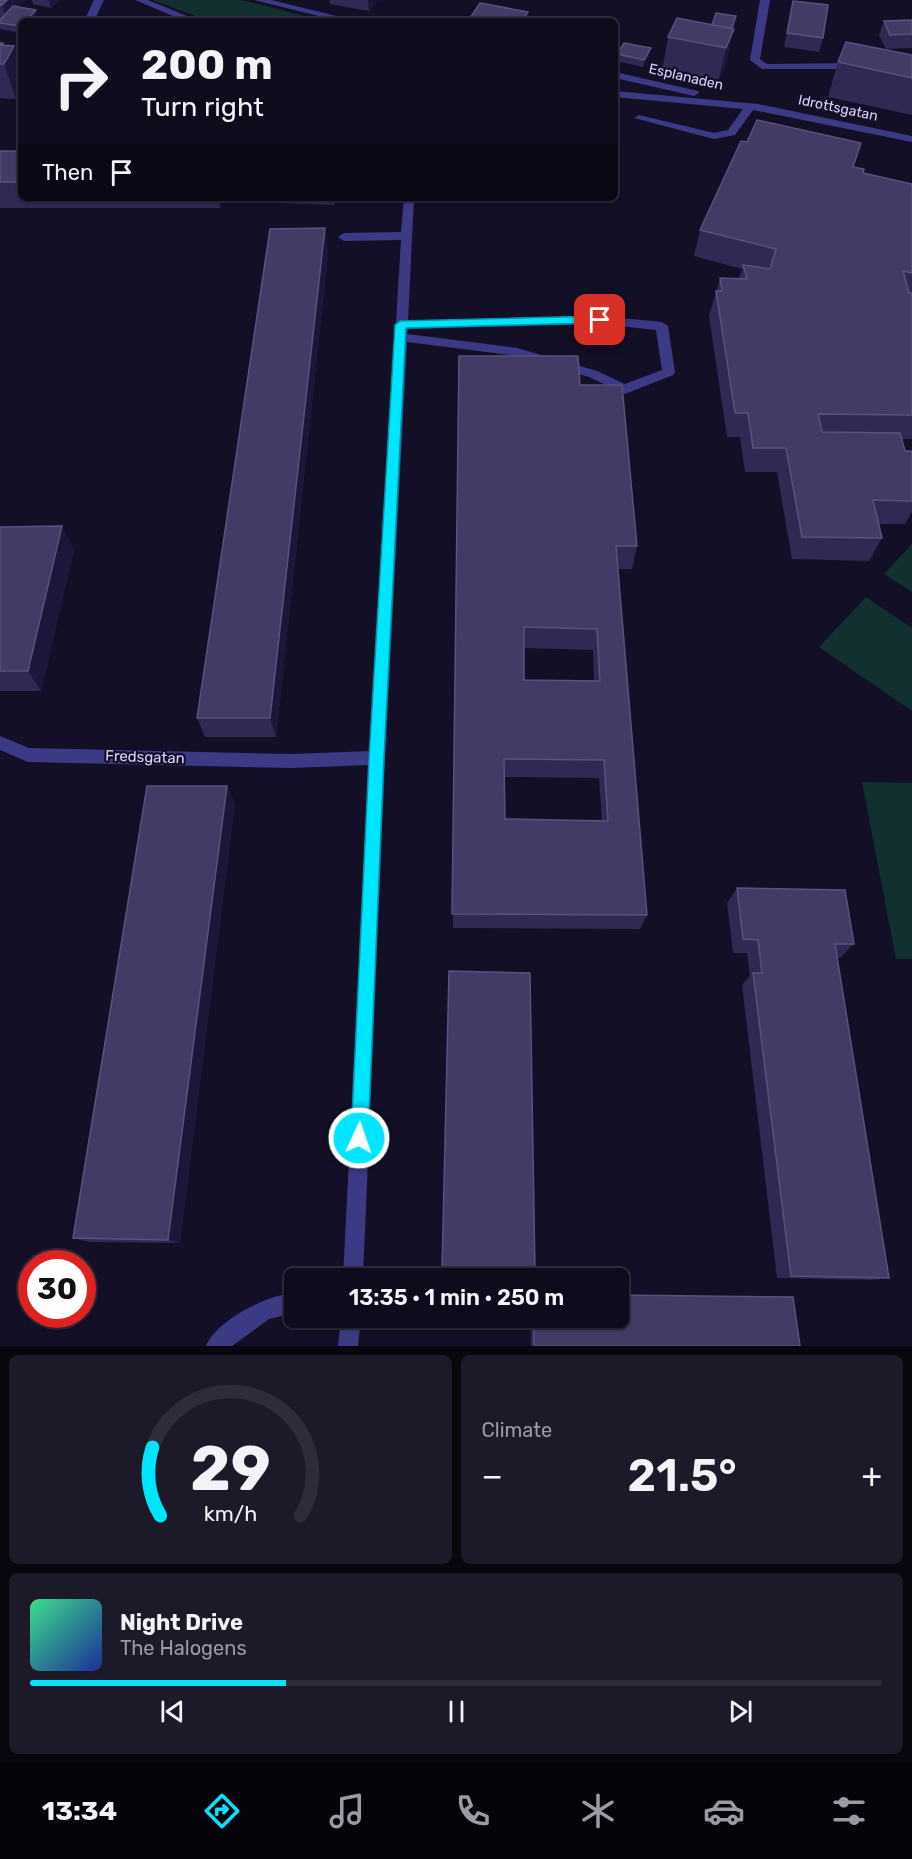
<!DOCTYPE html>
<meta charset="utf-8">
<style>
body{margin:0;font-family:Rubik,sans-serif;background:#1c1929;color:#f1f3f6;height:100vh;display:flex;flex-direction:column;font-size:22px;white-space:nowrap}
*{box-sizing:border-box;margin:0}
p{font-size:20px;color:#9b9ba3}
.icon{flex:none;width:33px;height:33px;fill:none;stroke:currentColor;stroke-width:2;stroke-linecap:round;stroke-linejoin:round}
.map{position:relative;height:1346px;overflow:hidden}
.details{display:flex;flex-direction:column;gap:9px;padding:9px;background:#08060f;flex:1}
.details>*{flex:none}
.top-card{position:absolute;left:18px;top:18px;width:600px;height:183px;border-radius:9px;box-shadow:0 2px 4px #0004,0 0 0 2px #2e2b3b;background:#0e0b1c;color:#f1f3f6;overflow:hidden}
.speed{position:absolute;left:18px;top:1250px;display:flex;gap:12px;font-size:30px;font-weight:700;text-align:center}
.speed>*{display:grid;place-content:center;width:78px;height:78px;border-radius:50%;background:#0e0b1c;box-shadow:0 2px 4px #0004,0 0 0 2px #2e2b3b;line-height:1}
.speed .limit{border:9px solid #d22;background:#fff;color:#111}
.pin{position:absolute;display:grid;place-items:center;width:51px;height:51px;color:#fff;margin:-26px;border-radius:12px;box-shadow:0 3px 9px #0006}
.me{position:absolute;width:66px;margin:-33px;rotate:3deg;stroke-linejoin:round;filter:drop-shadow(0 0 4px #0008)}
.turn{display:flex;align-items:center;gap:21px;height:126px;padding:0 24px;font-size:27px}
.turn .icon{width:78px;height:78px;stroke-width:2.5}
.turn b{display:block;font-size:42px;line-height:51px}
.then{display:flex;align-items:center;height:57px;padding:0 24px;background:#0003;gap:12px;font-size:22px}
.big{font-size:45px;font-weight:600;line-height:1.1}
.details .card{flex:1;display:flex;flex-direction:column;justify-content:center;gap:9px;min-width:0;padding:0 21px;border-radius:9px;background:#1c1929}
.details .dial{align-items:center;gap:0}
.dial svg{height:156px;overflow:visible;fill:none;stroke:#2e2b3b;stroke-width:7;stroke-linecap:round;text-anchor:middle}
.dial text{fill:#f1f3f6;stroke:none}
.song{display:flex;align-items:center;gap:18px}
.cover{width:72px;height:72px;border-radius:9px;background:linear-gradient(135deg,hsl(150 70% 55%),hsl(230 70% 35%))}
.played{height:6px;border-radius:3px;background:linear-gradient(90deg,#00e5ff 30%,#2e2b3b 30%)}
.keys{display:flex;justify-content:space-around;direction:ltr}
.heat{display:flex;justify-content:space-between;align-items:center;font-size:33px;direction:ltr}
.details .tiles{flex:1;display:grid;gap:9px;grid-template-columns:1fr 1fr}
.card:last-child{grid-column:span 2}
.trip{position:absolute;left:284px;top:1268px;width:345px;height:60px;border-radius:9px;background:#0e0b1c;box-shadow:0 2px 4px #0004,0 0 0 2px #2e2b3b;font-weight:600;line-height:60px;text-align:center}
.tab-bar{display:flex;height:96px;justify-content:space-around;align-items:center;background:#06040b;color:#9b9ba3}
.tab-bar .icon{width:42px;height:42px}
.tab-bar .on{color:#00e5ff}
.tab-bar b{font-size:27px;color:#f1f3f6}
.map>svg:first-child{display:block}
.green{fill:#12302f}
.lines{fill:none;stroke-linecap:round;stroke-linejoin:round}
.minor{fill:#3d3a85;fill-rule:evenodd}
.wall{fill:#312854;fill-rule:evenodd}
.shaded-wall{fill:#1d163a}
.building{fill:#433a66;stroke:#5a527e;stroke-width:1.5;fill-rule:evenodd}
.route{fill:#00e5ff;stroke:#0095a6;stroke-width:1.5}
.labels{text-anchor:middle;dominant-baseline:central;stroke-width:4.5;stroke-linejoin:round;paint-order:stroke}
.far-street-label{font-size:14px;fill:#d9d4ff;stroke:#130f26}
.street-label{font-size:15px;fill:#d9d4ff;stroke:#130f26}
</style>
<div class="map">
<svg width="912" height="1346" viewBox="0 0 912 1346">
<rect width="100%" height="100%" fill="#130f26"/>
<path class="green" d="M152,0H242L324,21H209Z
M912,544V592L884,574Z
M866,597L912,628V711L819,647Z
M862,782L912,783V959H896Z"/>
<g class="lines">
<path class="minor" d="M94,0H104L94,21H84Z
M135,0H148L199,21H185Z
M254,0H271L357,21H339Z
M760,0H770L760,59L767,64L857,63L862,66L857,69H762L750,60Z
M615,72L698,91L699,93L694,96L615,78Z
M615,91L758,104L912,136V142L753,110L735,135L714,139L634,118L639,115L714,133L728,130L743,109L615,97Z
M404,198H414L408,321L600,316L662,322L668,326L675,372L673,375L625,394L589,377L517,356L407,342L385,758L363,1278H343L369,765L292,768L28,762L0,750V736L29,748L292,754L370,751L401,240L344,241L338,237L344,233L401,232ZM600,324L656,330L662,370L625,384L597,371L517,348L407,334L408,329Z
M294,1293V1313L269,1319L232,1346H206C217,1320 267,1295 294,1293Z
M341,1317H361L358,1346H338Z"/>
</g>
<path class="wall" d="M0,0L24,1L18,7L38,18L35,21H21V33L0,29V20L1,18H0Z
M32,0H58V1L51,8L33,4Z
M330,0H378L369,11L330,4Z
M793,1L823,38L819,52L784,47Z
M736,16L726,63L718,82L662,71L668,37L712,25Z
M470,18L527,21H470Z
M912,20V48L886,49L879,35L884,21Z
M0,43L4,46H14L21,67V90L16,99L0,98Z
M617,54L649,56L643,67L616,61Z
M912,55V115L828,97L838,62Z
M0,151H21V198H222L220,208H0Z
M853,167L863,173L912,184V439H902L905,451H912V512L905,524H878L882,538L869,561L792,559L777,472H745L740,437H727L709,316L720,278L739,279L742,269L694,256L700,230Z
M279,198H335L334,205L280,203Z
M325,228L328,254L276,737H205L197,718Z
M459,356L580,385L637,546L632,569H618L647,915L640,929L453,928ZM524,648L593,650L594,681L524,680ZM505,777L599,778L602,821L505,819Z
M62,526L74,549L41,691H0V527Z
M235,803L180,1243L89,1242L73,1238Z
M737,888L854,944L840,958H837L889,1278L871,1280L777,1278L742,985L750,976L747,953H733L727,903Z
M442,1270L535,1272L532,1274L443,1272Z
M530,1317H618L800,1346H531Z"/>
<path class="shaded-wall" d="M7,0H24V1L7,19L2,5Z
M49,0H58V1L51,8Z
M368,0H378L369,11Z
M36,10L38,18L35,21H26Z
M528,12L527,21H522Z
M736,16L726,63L718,82L726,48Z
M3,43L8,57L14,46L21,67V90L16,99L4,64L1,45Z
M651,48L649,56L643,67L644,60Z
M218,198H222L220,208Z
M325,228L328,254L276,737L270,718Z
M62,526L74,549L41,691L28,671Z
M227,786L235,803L180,1243L168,1240Z"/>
<path class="building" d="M0,0H7L2,5H0Z
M793,1L828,5L823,38L787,33Z
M480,3L528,12L522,21H484L470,18Z
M13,6L36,10L26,21H21L20,26L0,23V20Z
M716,13L736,16L732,28L712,25Z
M677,18L734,29L726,48L668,37Z
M912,20V34L890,35L884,21Z
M846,42L912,55V78L838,62Z
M0,43H3L1,45L14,46L4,64H0Z
M624,43L651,48L644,60L617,54Z
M757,120L861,143L853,167L864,169L863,173L912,184V273L903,271L909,293H912V415L818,414L822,432L900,433L905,451H912V501L873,500L882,538L802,537L786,448H753L748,413H735L716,291H722L720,278L747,279L743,265L770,269L776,249L700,230L741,141L747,142Z
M0,151H21V182H0Z
M325,228L270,718H197L270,229Z
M459,356H578L580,385H622L637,546H616L647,915L452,914ZM524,627L597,629L600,681L524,680ZM504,759L604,760L608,821L505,819Z
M62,526L28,671H0V527Z
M147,786H227L168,1240L73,1238Z
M737,888L845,890L854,944H835L889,1278L791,1276L753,973H762L758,940L743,939Z
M449,971L530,973L535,1272L442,1270Z
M618,1295L793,1297L800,1346H534V1317H618Z"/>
<path class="route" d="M600,316L605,320L600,323L406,328L384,758L368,1138L365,1145L359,1147L353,1145L351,1138L369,758L395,325L400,321Z"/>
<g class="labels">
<g class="far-street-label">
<text transform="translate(686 77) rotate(13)">Esplanaden</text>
<text transform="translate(838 108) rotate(12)">Idrottsgatan</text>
</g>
<g class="street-label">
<text transform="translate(145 757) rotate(2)">Fredsgatan</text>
</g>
</g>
</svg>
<div class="speed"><div class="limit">30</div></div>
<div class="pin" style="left:600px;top:320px;background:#d93025"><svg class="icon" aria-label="arrive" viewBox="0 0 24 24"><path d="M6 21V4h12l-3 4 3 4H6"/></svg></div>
<svg class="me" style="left:359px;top:1138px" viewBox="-20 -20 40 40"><circle r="17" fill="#00e5ff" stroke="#fff" stroke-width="3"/><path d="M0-11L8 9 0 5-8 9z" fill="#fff"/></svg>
<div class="trip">13:35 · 1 min · 250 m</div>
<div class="top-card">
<div class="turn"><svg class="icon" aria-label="right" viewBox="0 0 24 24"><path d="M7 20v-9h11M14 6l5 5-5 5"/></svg><div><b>200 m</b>Turn right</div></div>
<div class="then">Then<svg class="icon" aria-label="arrive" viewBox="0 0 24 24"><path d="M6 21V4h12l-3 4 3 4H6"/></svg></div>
</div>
</div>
<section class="details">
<div class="tiles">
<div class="card dial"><svg viewBox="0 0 100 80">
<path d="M14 69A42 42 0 1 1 86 69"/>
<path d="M14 69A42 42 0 0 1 10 34" stroke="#00e5ff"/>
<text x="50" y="56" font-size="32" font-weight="700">29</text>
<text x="50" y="72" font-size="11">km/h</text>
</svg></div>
<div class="card"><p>Climate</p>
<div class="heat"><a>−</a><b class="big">21.5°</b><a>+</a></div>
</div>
<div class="card">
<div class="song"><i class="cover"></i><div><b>Night Drive</b><p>The Halogens</p></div></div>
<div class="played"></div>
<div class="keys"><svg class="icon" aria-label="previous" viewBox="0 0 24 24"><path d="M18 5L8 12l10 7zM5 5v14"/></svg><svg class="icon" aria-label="pause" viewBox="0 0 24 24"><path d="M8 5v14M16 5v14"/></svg><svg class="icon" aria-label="next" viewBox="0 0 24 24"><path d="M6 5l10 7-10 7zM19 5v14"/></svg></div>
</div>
</div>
</section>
<nav class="tab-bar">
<b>13:34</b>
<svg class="icon on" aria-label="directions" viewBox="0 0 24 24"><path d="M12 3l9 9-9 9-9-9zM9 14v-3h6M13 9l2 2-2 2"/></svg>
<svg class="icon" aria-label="music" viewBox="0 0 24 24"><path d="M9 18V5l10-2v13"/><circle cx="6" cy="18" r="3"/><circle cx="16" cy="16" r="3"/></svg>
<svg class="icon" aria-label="phone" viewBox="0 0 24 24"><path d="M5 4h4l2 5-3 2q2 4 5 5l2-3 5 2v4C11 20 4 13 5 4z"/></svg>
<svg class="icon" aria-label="climate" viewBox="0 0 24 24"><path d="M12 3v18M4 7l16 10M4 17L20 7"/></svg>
<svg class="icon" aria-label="car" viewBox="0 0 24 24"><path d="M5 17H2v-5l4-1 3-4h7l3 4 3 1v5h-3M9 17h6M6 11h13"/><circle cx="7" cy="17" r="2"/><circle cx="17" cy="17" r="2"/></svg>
<svg class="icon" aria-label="filters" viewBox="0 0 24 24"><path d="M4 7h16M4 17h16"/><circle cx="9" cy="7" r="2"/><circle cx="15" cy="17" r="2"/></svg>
</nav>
